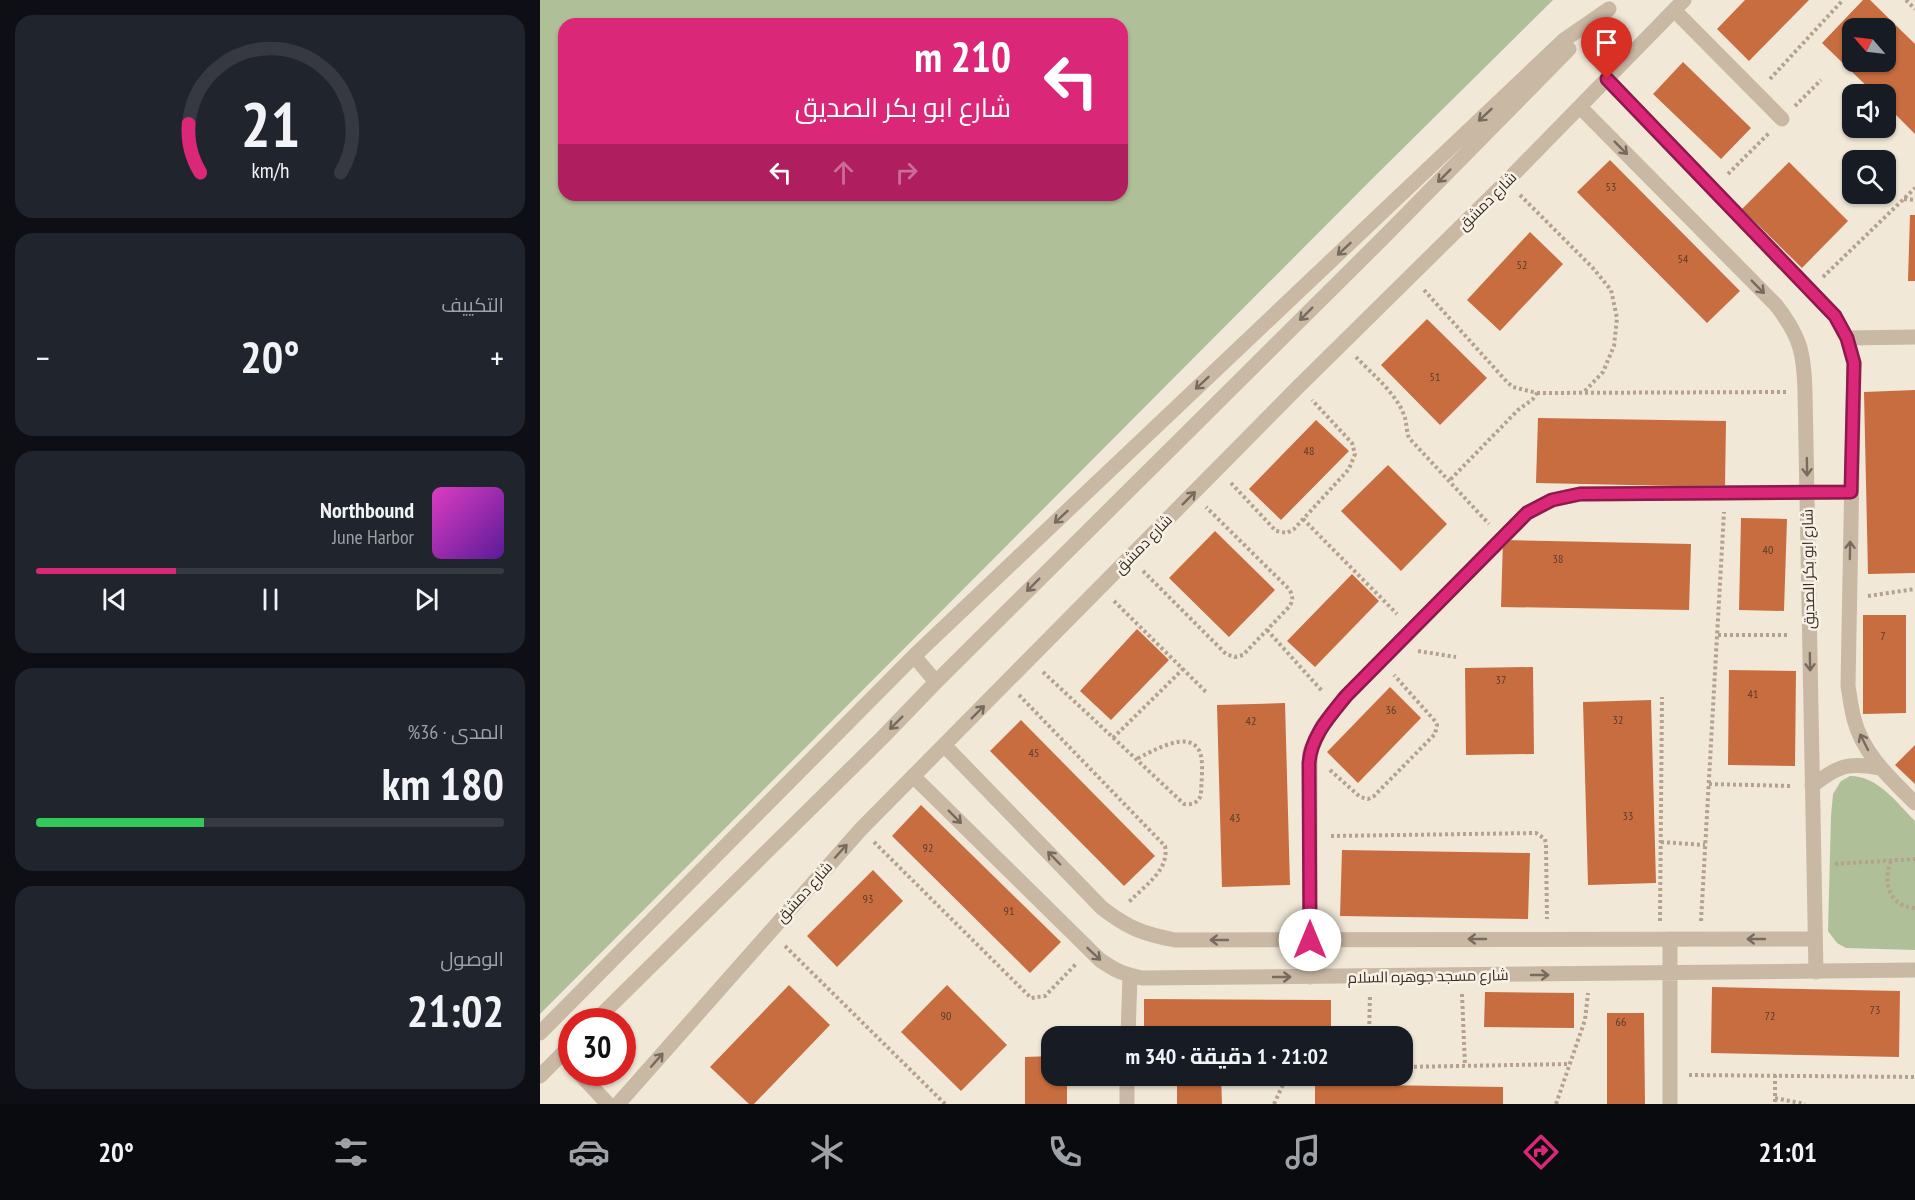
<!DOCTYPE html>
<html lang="ar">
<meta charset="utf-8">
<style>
body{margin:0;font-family:"PT Sans Narrow",Cairo,sans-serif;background:#20242c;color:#f1f3f6;direction:rtl;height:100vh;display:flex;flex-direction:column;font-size:22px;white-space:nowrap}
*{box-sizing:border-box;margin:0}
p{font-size:20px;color:#9ea1a6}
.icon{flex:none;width:33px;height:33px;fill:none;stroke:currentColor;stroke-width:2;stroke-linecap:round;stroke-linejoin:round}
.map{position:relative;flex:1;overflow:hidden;direction:ltr}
.drawer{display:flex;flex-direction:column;gap:15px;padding:15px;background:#0d0f14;width:540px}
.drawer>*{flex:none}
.top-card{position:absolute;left:18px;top:18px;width:570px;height:183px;border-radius:18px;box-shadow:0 2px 4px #0004;direction:rtl;background:#db2777;color:#fff;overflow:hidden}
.needle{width:39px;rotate:298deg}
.fabs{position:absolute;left:1302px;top:18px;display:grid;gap:12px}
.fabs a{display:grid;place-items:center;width:54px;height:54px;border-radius:12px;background:#171b24;box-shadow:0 2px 4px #0004;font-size:30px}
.speed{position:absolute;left:18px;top:1008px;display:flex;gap:12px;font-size:30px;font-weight:700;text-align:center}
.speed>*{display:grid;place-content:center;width:78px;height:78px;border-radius:50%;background:#171b24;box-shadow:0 2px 4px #0004;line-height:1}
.speed .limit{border:9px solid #d22;background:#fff;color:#111}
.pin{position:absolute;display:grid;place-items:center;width:51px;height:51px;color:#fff;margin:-62px -26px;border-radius:50% 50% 50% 0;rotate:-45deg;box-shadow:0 0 6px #0007}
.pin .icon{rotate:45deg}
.me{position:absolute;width:66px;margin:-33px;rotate:0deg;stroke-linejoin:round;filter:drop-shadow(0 0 4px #0008)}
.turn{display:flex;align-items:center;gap:21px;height:126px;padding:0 18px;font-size:27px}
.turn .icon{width:78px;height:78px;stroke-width:2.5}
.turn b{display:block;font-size:42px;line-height:51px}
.lanes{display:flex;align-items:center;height:57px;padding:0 18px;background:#0003;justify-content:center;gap:30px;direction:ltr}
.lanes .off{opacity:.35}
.big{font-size:45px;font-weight:700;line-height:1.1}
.drawer .widget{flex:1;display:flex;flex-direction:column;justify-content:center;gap:9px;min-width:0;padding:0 21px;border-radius:18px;background:#20242c}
.drawer .dial{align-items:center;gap:0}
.dial svg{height:156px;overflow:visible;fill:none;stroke:#363941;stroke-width:7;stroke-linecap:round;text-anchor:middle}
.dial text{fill:#f1f3f6;stroke:none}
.song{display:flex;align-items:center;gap:18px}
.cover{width:72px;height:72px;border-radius:9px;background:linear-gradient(135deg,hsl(310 70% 55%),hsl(270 70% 35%))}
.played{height:6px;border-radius:3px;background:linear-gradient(90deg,#db2777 30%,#363941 30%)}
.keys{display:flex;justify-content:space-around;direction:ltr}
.heat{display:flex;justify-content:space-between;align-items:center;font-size:33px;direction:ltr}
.charge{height:9px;border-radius:4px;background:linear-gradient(90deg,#34c759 36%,#363941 0)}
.trip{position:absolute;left:501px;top:1026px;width:372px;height:60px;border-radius:18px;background:#171b24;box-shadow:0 2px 4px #0004;font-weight:700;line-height:60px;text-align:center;direction:rtl}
.tabs{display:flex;height:96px;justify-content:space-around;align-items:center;background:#090b0e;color:#9ea1a6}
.tabs .icon{width:42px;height:42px}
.tabs .active{color:#db2777}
.tabs b{font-size:27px;color:#f1f3f6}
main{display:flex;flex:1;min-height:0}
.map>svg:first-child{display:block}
.green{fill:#afc098;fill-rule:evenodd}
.building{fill:#c86d3f;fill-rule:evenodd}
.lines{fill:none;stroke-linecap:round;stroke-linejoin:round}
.path{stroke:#b5a28e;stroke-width:4;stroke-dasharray:3 3;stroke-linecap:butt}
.minor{stroke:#c9b8a4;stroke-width:15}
.oneway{stroke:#776b5f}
.route-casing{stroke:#8e194d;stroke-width:15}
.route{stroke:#db2777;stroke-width:10}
.labels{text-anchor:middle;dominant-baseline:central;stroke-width:5;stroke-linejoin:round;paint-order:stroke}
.number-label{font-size:12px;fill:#593c2c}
.street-label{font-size:15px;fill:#342c26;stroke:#f9f1e4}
</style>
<main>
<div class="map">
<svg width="1375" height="1104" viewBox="0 0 1375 1104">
<rect width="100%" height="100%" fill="#f1e8d8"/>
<path class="green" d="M0,0H1013L835,176L0,1014ZM24,24H582V195H24Z
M1310,776C1338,776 1357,803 1375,821V950L1306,948L1297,943L1288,931L1291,816L1293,794L1301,781Z"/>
<path class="building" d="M1205,0H1269L1209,61L1177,29Z
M1323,0H1330L1375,44V134L1346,105V94H1335L1282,43ZM1312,28H1346V62H1312Z
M1143,62L1211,128L1181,159L1113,94Z
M1070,160L1200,291L1167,323L1037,192Z
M1249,162L1308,221L1262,268L1202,209Z
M1370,215H1375V281H1368Z
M990,232L1023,264L960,331L927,300Z
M887,319L947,378L900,425L841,365Z
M1375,390V573L1328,574L1324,392Z
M998,418L1186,421L1185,487L996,483Z
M776,420L809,451L741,520L709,489Z
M848,465L907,524L861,571L801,511Z
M1201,518L1247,519L1244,611L1199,610Z
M675,531L735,590L689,637L629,578Z
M963,540L1151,544L1149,610L961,607Z
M812,574L839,601L775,667L747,641Z
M1323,615H1366V713L1323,714Z
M597,629L629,660L571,720L540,691Z
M993,667L994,754L926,755L925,668Z
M1189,670L1256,671L1255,766L1188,765Z
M850,687L881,718L818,783L787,752Z
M1111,700L1116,883L1048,885L1043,702Z
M745,703L750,885L682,887L677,705Z
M481,720L615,856L584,886L450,751Z
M1375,745V784L1355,765Z
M381,805L521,942L490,973L352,836Z
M802,850L990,853L988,919L800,916Z
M333,870L363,901L297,967L267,936Z
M249,985L290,1025L214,1104H209L170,1067Z
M407,985L467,1045L421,1091L361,1032Z
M1172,987L1360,991L1359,1057L1171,1053Z
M945,992L1034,993V1028L944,1027Z
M604,999L791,1000V1036H604Z
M1067,1013H1104L1105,1104H1067Z
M512,1056V1076H527V1104H485V1057Z
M637,1076H681L682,1104H637Z
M775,1084L963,1087V1104H775Z"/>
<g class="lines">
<path class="path" d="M1366,0L1375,9
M1230,79L1303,0
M1255,106L1281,80
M1188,174L1229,133
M980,195L1052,267L1071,290L1077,318L1074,346L1063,372L1044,392
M1364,199L1375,200
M1283,277L1375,188
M884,290L968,383L973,387L997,393L993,399L978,410L909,481
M816,357C832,374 856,393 864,415C867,422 866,431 869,438L949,524
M997,393L1247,392
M691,483L736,531L747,533L754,529L809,469L815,454L812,443L772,400
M763,519L857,614
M603,571L686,654L695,657L703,655L747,609C753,603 754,597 749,589L666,507
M1328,596L1375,589
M574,601L666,692
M727,630L783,692
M1178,635H1249
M878,651L916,657
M503,672L644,804C652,805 658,803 661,795C661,783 664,764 660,752C649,728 612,752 596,759
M479,695L625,846C630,870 604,886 589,902
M573,738L643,669
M790,770L820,797L828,799L834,796L895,734L897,725L895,721L854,675
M1169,784L1252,786
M791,836L996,833L1005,839L1006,845L1007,919
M334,842L491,998L505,996L536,964
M1121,842L1165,845
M1351,861C1342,881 1349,907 1375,908
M1295,864L1375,859
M1120,921L1122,697
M1161,921L1184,512
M245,946L405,1104
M922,994L925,1066
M829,1036L830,995
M862,1067L1029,1064
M1149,1075L1375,1077
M1235,1075V1104
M1235,1098L1265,1104
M734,1104L745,1080L754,1076
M1016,1104L1045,1020L1048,993"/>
<path class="minor" d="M1134,10L1242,119
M1067,79L1295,316L1307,338L1314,363L1308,686C1310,697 1311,708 1314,719C1323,754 1350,778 1375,803
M1040,107L1236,305C1260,336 1264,352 1265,392L1276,972
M1307,338L1375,337
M374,656L396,682
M404,745L562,908C588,928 603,934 635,940L1275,939
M373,776L560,960C576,971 583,974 602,978L1375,970
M1272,786C1299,765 1308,762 1341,768
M1130,939V1104
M770,977V752L782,726L806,696L987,513L1012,500L1040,494L1311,492
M54,1022L342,738L396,682L842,239L1029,49
M0,1033L374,656L1024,40L1069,9
M588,1036L590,976
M38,1072L68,1104
M0,1076L32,1044
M78,1104L321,829L758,387L967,181L1144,0
M587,1104V1076"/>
</g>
<defs><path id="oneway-shaft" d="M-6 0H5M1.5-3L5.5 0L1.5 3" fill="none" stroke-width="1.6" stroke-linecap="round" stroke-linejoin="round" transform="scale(1.5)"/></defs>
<g class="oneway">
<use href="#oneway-shaft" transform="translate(945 115) rotate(137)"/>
<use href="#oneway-shaft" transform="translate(1081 148) rotate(45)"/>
<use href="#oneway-shaft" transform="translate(904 176) rotate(135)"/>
<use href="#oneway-shaft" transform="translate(804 249) rotate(137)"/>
<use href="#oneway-shaft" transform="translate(1218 287) rotate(45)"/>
<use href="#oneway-shaft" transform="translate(766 314) rotate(135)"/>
<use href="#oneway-shaft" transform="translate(662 383) rotate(137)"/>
<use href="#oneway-shaft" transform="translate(1267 467) rotate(89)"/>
<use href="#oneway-shaft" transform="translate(649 498) rotate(-45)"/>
<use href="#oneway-shaft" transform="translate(521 517) rotate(137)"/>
<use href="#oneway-shaft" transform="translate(1310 550) rotate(-89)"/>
<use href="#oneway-shaft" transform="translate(493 585) rotate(135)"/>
<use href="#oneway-shaft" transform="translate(1270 662) rotate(89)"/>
<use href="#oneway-shaft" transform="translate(438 712) rotate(-45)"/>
<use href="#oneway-shaft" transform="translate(356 723) rotate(135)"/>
<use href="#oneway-shaft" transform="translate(1324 742) rotate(-117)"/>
<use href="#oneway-shaft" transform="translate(415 817) rotate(45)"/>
<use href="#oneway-shaft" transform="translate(301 851) rotate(-48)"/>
<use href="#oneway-shaft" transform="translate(514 858) rotate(-134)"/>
<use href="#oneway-shaft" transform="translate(937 939) rotate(180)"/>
<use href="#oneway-shaft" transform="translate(1216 939) rotate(180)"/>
<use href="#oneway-shaft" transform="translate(679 940) rotate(180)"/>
<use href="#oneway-shaft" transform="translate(554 954) rotate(43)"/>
<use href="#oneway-shaft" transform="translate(1000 975)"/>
<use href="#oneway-shaft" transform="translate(742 977)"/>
<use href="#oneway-shaft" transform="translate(117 1060) rotate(-49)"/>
</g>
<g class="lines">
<g class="route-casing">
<path id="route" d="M770,940L769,763C771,736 790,716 806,696L987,513L1012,500L1040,494L1311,492L1314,363L1307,338L1295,316L1067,79"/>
</g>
<use href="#route" class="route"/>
</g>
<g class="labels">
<g class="number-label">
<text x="1071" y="186">53</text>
<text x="1143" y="258">54</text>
<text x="982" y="264">52</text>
<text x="895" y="376">51</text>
<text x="769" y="450">48</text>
<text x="1228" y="549">40</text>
<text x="1018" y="558">38</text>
<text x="1343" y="635">7</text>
<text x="961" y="679">37</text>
<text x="1213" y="693">41</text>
<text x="851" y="709">36</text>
<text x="1078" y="719">32</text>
<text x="711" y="720">42</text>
<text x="494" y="752">45</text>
<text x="1088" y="815">33</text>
<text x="695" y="817">43</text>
<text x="388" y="847">92</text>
<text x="328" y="898">93</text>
<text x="469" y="910">91</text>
<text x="1335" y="1009">73</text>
<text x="406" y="1015">90</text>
<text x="1230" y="1015">72</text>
<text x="1081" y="1021">66</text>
</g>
<g class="street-label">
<text transform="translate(947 201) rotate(-45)">شارع دمشق</text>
<text transform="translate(603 544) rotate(-46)">شارع دمشق</text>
<text transform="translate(1268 569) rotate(-91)">شارع ابو بكر الصديق</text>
<text transform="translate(264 892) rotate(-48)">شارع دمشق</text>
<text transform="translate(888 976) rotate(-1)">شارع مسجد جوهره السلام</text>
</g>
</g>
</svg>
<div class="fabs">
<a><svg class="needle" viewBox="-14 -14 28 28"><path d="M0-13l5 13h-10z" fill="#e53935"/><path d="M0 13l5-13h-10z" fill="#9ea1a6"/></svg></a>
<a><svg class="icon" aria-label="sound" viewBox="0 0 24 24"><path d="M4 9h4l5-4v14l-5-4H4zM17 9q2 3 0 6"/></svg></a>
<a><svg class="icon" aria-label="search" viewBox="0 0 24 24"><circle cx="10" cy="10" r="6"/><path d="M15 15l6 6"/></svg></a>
</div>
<div class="speed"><div class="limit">30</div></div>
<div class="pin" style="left:1067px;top:79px;background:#d93025"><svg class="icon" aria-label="arrive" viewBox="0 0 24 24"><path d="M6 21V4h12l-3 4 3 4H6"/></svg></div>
<svg class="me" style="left:770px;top:940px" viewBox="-20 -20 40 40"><circle r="19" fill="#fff"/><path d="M0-13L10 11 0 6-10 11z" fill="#db2777"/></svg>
<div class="trip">21:02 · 1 دقيقة · 340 m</div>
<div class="top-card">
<div class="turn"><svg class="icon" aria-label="left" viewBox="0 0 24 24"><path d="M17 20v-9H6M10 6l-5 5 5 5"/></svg><div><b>210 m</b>شارع ابو بكر الصديق</div></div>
<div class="lanes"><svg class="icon" aria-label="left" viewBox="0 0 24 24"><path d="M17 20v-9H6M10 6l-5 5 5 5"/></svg><svg class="icon off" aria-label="ahead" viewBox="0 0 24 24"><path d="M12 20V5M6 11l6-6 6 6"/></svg><svg class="icon off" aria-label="right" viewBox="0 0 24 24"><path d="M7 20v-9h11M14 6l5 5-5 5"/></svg></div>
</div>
</div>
<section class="drawer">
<div class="widget dial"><svg viewBox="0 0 100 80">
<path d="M14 69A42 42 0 1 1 86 69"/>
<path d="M14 69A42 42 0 0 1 8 44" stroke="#db2777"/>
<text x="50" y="56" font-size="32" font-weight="700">21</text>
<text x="50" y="72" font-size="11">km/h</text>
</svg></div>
<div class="widget"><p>التكييف</p>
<div class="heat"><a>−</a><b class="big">20°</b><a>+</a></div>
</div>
<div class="widget">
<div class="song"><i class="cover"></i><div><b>Northbound</b><p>June Harbor</p></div></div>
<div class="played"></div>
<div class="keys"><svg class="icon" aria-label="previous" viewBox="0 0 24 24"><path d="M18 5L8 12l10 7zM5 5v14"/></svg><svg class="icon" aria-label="pause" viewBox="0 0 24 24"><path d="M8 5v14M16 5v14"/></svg><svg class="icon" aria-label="next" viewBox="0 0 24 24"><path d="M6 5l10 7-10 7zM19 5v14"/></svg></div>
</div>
<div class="widget"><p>المدى · 36%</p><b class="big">180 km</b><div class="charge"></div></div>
<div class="widget"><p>الوصول</p><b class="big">21:02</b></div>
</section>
</main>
<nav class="tabs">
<b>21:01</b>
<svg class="icon active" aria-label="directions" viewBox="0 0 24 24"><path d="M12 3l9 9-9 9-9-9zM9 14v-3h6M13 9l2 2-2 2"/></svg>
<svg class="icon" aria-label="music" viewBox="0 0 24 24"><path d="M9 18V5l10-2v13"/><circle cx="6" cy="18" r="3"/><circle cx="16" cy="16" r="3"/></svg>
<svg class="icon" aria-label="phone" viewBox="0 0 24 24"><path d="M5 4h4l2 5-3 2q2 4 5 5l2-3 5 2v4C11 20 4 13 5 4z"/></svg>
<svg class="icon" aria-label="climate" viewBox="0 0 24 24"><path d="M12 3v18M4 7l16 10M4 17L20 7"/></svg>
<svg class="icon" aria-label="car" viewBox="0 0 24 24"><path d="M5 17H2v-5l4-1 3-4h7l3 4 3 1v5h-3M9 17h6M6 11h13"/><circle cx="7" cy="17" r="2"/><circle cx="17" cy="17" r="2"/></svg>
<svg class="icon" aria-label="filters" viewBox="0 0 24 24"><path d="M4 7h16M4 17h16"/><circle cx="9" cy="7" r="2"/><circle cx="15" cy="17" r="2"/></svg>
<b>20°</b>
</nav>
